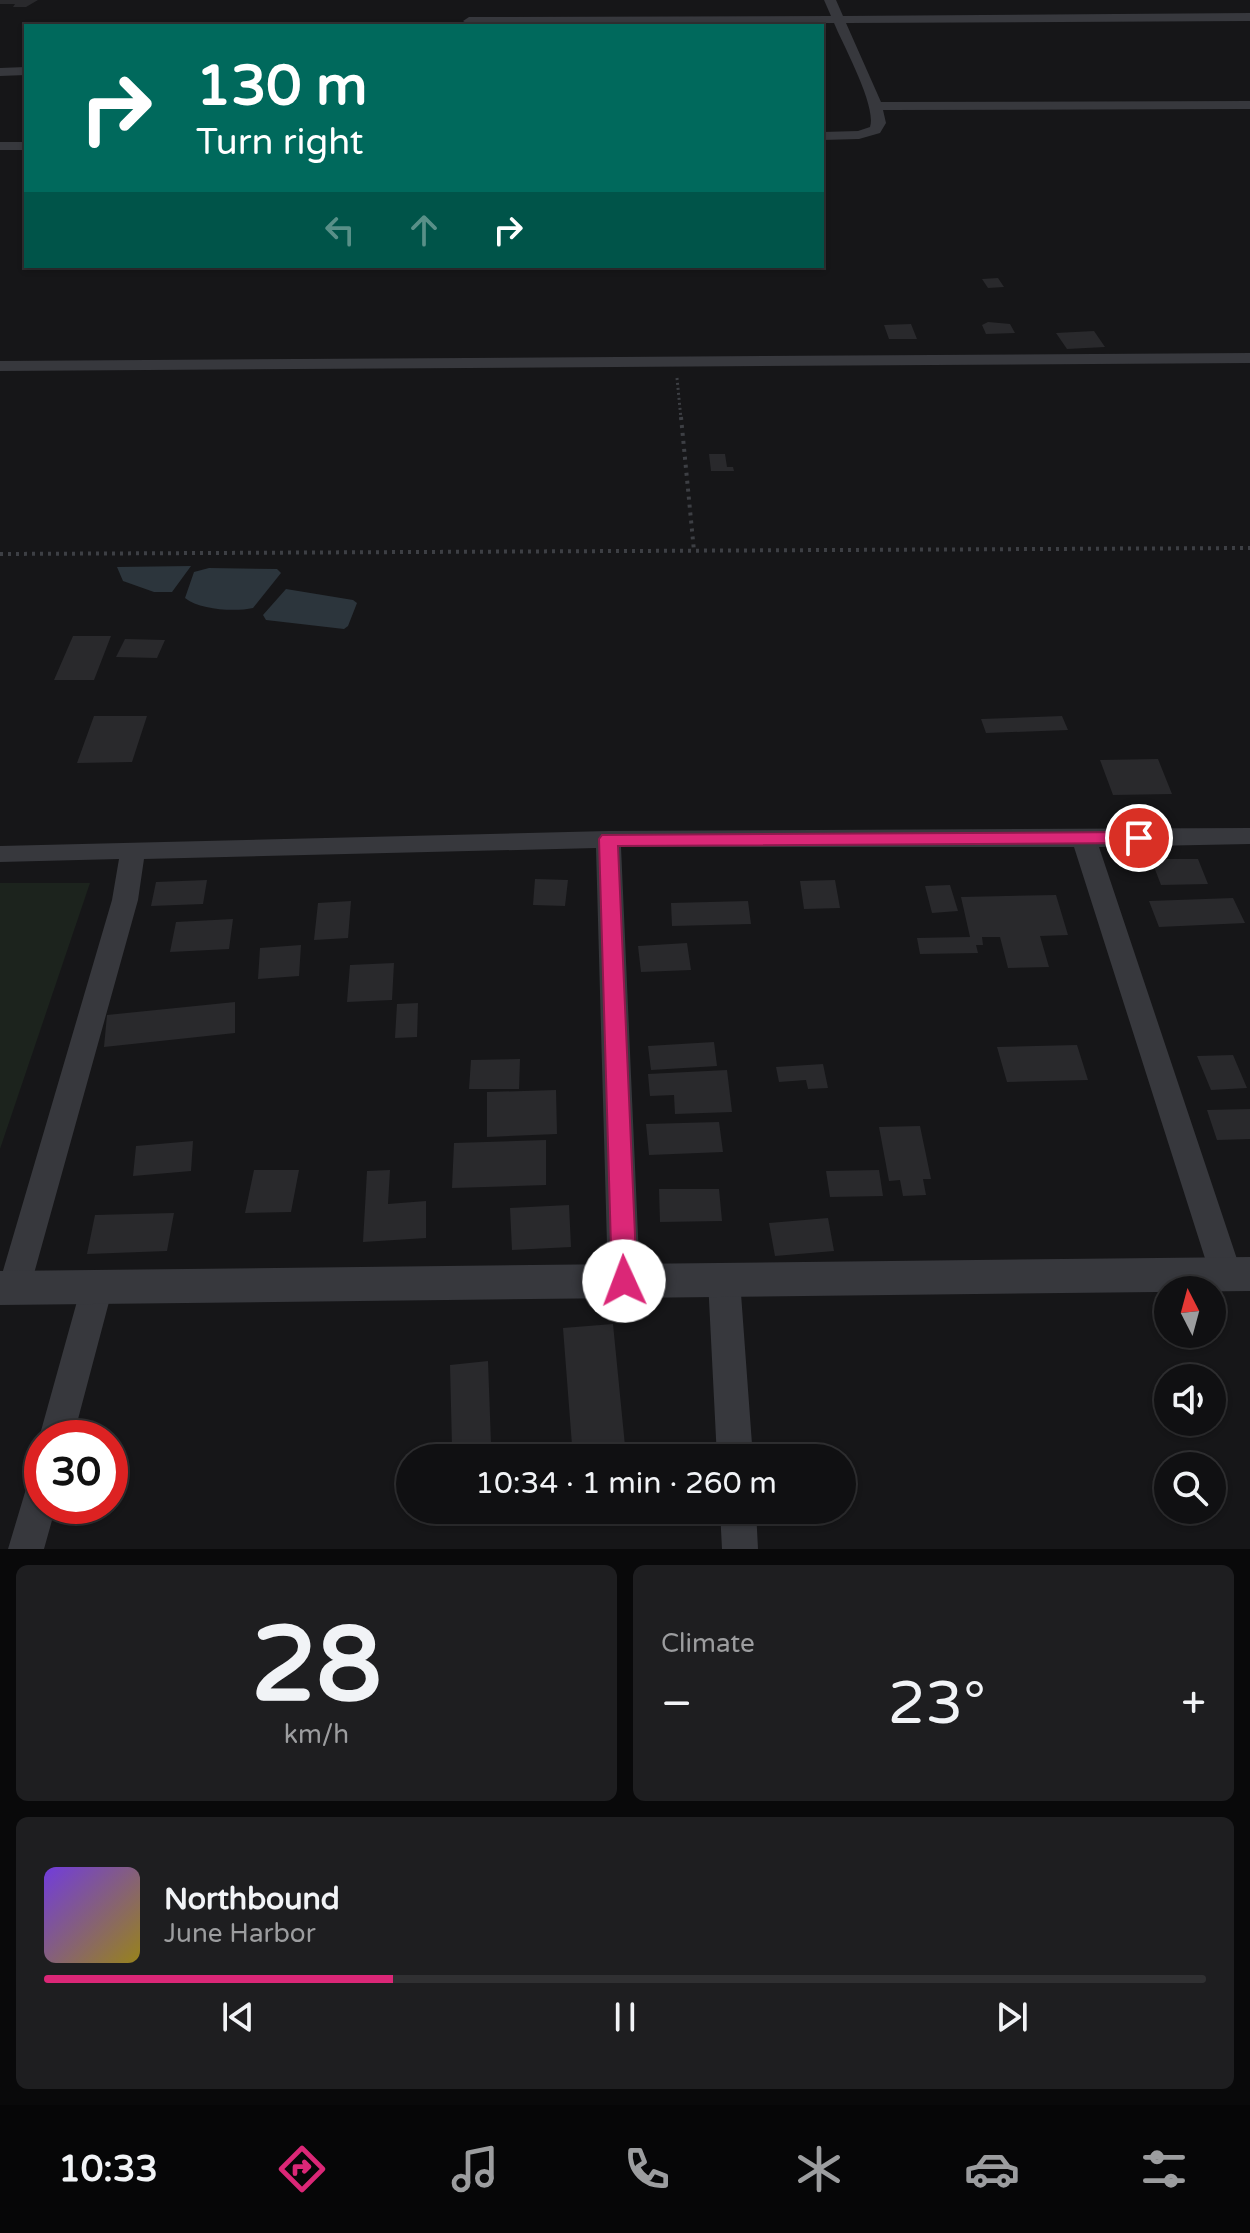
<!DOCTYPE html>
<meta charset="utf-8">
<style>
body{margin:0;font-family:"Varela Round",sans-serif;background:#1e1e20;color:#f1f3f6;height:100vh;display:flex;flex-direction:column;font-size:30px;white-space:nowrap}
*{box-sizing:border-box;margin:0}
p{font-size:26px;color:#9c9d9f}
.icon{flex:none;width:44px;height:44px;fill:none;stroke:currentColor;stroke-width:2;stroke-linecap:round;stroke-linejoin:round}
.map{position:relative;height:1549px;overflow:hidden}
.details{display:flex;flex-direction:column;gap:16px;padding:16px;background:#09090a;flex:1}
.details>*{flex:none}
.banner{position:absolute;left:24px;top:24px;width:800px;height:244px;border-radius:0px;box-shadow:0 2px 6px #0004,0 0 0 2px #303032;background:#00695c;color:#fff;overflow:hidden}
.needle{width:52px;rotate:354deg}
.buttons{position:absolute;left:1154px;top:1276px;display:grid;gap:16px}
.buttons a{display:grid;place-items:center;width:72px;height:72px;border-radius:50%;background:#101012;box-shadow:0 2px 6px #0004,0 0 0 2px #303032;font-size:40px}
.speed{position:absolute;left:24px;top:1420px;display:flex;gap:16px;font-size:40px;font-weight:700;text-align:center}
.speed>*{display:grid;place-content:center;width:104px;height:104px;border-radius:50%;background:#101012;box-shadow:0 2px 6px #0004,0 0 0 2px #303032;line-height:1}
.speed .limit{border:12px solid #d22;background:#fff;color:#111}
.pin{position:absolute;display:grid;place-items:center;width:68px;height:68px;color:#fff;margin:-34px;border:4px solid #fff;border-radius:50%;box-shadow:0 2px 8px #0007}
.me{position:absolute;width:88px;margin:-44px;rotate:358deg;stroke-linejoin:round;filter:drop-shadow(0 0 6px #0008)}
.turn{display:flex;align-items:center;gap:28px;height:168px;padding:0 40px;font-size:36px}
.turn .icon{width:104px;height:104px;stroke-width:2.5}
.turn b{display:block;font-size:56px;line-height:68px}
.lanes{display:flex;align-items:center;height:76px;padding:0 40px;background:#0003;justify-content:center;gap:40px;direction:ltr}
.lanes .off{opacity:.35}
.big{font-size:60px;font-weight:600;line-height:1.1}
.details .widget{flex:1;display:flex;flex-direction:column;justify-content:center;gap:12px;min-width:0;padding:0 28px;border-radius:12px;background:#1e1e20}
.details .dial{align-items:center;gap:0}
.dial b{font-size:104px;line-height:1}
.song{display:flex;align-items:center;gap:24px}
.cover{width:96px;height:96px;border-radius:12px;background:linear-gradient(135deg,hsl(260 70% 55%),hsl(50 70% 35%))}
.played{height:8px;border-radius:4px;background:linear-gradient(90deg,#db2777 30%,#303032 30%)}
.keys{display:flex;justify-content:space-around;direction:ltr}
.heat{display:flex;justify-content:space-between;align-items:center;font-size:44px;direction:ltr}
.details .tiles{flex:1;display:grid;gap:16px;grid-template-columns:1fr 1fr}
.widget:last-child{grid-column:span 2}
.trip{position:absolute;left:396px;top:1444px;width:460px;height:80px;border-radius:40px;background:#101012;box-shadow:0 2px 6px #0004,0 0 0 2px #303032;font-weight:600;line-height:80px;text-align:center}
.dock{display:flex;height:128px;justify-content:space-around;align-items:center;background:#060607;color:#9c9d9f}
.dock .icon{width:56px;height:56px}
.dock .current{color:#db2777}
.dock b{font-size:36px;color:#f1f3f6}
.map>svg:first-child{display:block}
.green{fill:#1c231d}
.water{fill:#2c353c}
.building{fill:#29292c}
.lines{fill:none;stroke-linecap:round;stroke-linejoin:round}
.path-far1{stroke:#3d3f44;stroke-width:3;stroke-dasharray:2 3;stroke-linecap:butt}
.path{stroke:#3d3f44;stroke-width:4;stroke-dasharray:3 5;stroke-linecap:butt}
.minor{fill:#37383d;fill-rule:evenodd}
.tertiary{fill:#37383d;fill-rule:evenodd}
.route{fill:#db2777;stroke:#8e194d;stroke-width:2}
</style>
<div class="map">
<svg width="1250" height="1549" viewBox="0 0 1250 1549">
<rect width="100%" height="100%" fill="#161618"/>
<path class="green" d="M0,883H90L0,1149Z"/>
<path class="water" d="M191,566L172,592H154L123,581L117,567Z
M209,568L277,569L281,573L253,608C235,612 200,610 185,598L194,572Z
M286,589L353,600L357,603L348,626L344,629L266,620L263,615Z"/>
<path class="building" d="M0,0H38L26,7H13L15,4H0Z
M998,278L1004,287L988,288L982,279Z
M988,322L1010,324L1015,333L986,334L982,325Z
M911,324L917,339H889L884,325Z
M1094,331L1105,347L1067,349L1056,333Z
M709,454H725L727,467H733L734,471H711Z
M73,636H111L94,680H54Z
M125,639L165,640L157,658L116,657Z
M94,716H147L132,762L77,763Z
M1062,716L1068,730L986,733L981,719Z
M1158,759L1172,794L1113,795L1100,760Z
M1151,859H1198L1208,884L1161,885Z
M535,879L568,880L565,906L533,905Z
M207,880L203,904L151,906L156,882Z
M835,880L840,908L804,909L800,881Z
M950,885L958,911L932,913L925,886Z
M1056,895L1068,935L1040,936L1049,967L1008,968L1000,937H982L983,945H976L978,953L920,954L917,938L970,937L961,897Z
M1233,898L1245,923L1159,927L1149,901Z
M351,901L348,938L314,940L318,903Z
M748,901L751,924L672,926L671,903Z
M233,919L229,949L170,952L176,922Z
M687,943L691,970L641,972L638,946Z
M301,945L299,976L258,979L260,948Z
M394,963L392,1000L347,1002L350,965Z
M235,1002V1033L104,1047L107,1015Z
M418,1003L417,1037L395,1038L397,1004Z
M714,1042L717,1066L651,1070L648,1046Z
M1077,1045L1088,1080L1007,1082L997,1047Z
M1233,1055L1247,1088L1211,1090L1197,1056Z
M520,1059L519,1089H469L471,1060Z
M823,1064L828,1088L808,1089L806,1080L779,1082L776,1067Z
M727,1070L732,1112L675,1114L674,1095L650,1096L648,1074Z
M556,1090L557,1134L487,1137V1092Z
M1250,1109V1139L1217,1140L1207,1110Z
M719,1122L723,1152L649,1155L646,1124Z
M920,1126L931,1179H923L926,1195L903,1196L900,1180L889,1181L879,1127Z
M546,1140V1185L452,1188L454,1143Z
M193,1141L191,1171L133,1176L136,1146Z
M254,1170H299L291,1212L245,1213Z
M390,1170L388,1204L426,1201V1238L363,1242L367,1171Z
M879,1170L883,1196L830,1197L826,1171Z
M659,1189H719L722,1221L660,1222Z
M569,1205L571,1247L512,1250L510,1208Z
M174,1213L167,1251L87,1254L95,1215Z
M828,1218L834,1251L775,1256L769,1223Z
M613,1324L626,1456L573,1458L563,1328Z
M488,1361L491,1444L452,1447L450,1365Z"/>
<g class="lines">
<path class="path-far1" d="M677,378L681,419"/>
<path class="path" d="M681,417L694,551
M0,554L1250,548"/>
<path class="minor" d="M824,0H836L843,16L1250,13V21L846,23L881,102L1250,101V109L883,110L886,123L880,133L859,139L822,140V132L858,131L870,127C877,106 843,45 834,23L469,25L463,21L469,17L831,16Z
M26,67V75L0,76V68Z
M0,142H26V150H0Z
M1250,353V363L0,371V361Z
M1250,828V844L1099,847L1242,1274L1237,1284L1226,1287L1215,1284L1210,1274L1074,847H621L640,1281L635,1291L624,1295L613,1291L608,1281L596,848L144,859L138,900L30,1288L25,1298L14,1302L3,1298L0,1281L112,900L119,859L0,862V846L608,831Z
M724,1266L735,1270L740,1280L753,1458H717L708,1280L713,1270Z
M97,1273L108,1277L113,1287L73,1438H42V1445L39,1438L81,1287L86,1277Z
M42,1474V1506H56L44,1549H8L29,1479Z
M720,1510H756L758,1549H722Z"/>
<path class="tertiary" d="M1250,1257V1291L0,1305V1271Z"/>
</g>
<path class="route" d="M1139,832L1146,834L1148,838L1146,843L618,846L637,1281L633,1288L624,1291L616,1288L612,1281L599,839L602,835Z"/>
</svg>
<div class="buttons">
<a><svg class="needle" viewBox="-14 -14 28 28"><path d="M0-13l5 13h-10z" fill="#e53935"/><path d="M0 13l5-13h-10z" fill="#9c9d9f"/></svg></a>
<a><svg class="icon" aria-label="sound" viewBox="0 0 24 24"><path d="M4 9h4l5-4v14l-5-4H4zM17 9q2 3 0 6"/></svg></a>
<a><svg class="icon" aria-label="search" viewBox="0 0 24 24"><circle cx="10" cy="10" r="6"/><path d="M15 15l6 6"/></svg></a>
</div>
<div class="speed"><div class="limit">30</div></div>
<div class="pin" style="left:1139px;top:838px;background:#d93025"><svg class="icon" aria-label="arrive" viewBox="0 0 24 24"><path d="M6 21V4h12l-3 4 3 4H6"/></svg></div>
<svg class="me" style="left:624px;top:1281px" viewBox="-20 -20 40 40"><circle r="19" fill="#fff"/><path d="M0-13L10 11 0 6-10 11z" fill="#db2777"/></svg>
<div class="trip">10:34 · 1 min · 260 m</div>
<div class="banner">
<div class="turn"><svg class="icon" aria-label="right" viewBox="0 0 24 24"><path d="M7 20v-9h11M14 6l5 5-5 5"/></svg><div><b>130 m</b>Turn right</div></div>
<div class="lanes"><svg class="icon off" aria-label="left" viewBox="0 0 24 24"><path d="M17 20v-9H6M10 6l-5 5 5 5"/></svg><svg class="icon off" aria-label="ahead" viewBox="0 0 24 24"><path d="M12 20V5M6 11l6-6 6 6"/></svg><svg class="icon" aria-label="right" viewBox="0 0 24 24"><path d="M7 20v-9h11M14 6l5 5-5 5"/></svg></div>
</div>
</div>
<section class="details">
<div class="tiles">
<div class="widget dial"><b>28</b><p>km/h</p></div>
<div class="widget"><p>Climate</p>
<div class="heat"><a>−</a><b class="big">23°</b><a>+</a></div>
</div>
<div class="widget">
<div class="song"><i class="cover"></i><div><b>Northbound</b><p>June Harbor</p></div></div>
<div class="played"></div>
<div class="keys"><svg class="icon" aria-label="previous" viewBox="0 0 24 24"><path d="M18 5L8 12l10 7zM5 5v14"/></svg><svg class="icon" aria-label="pause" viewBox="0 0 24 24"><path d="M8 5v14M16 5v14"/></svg><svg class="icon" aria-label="next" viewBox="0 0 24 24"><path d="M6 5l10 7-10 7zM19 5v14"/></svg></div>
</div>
</div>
</section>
<nav class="dock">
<b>10:33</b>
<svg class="icon current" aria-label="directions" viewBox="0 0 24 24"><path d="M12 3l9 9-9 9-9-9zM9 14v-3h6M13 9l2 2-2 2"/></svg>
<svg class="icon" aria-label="music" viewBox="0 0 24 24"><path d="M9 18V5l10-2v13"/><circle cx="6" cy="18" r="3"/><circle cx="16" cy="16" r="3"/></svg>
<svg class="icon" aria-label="phone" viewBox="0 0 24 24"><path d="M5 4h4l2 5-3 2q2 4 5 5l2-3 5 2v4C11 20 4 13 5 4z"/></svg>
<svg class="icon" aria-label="climate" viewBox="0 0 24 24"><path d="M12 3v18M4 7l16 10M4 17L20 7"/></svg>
<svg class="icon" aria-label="car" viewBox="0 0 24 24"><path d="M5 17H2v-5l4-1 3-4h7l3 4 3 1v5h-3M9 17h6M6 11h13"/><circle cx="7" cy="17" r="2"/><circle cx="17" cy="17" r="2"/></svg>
<svg class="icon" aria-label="filters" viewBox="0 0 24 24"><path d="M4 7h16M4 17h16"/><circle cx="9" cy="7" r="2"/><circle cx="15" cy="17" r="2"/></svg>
</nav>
